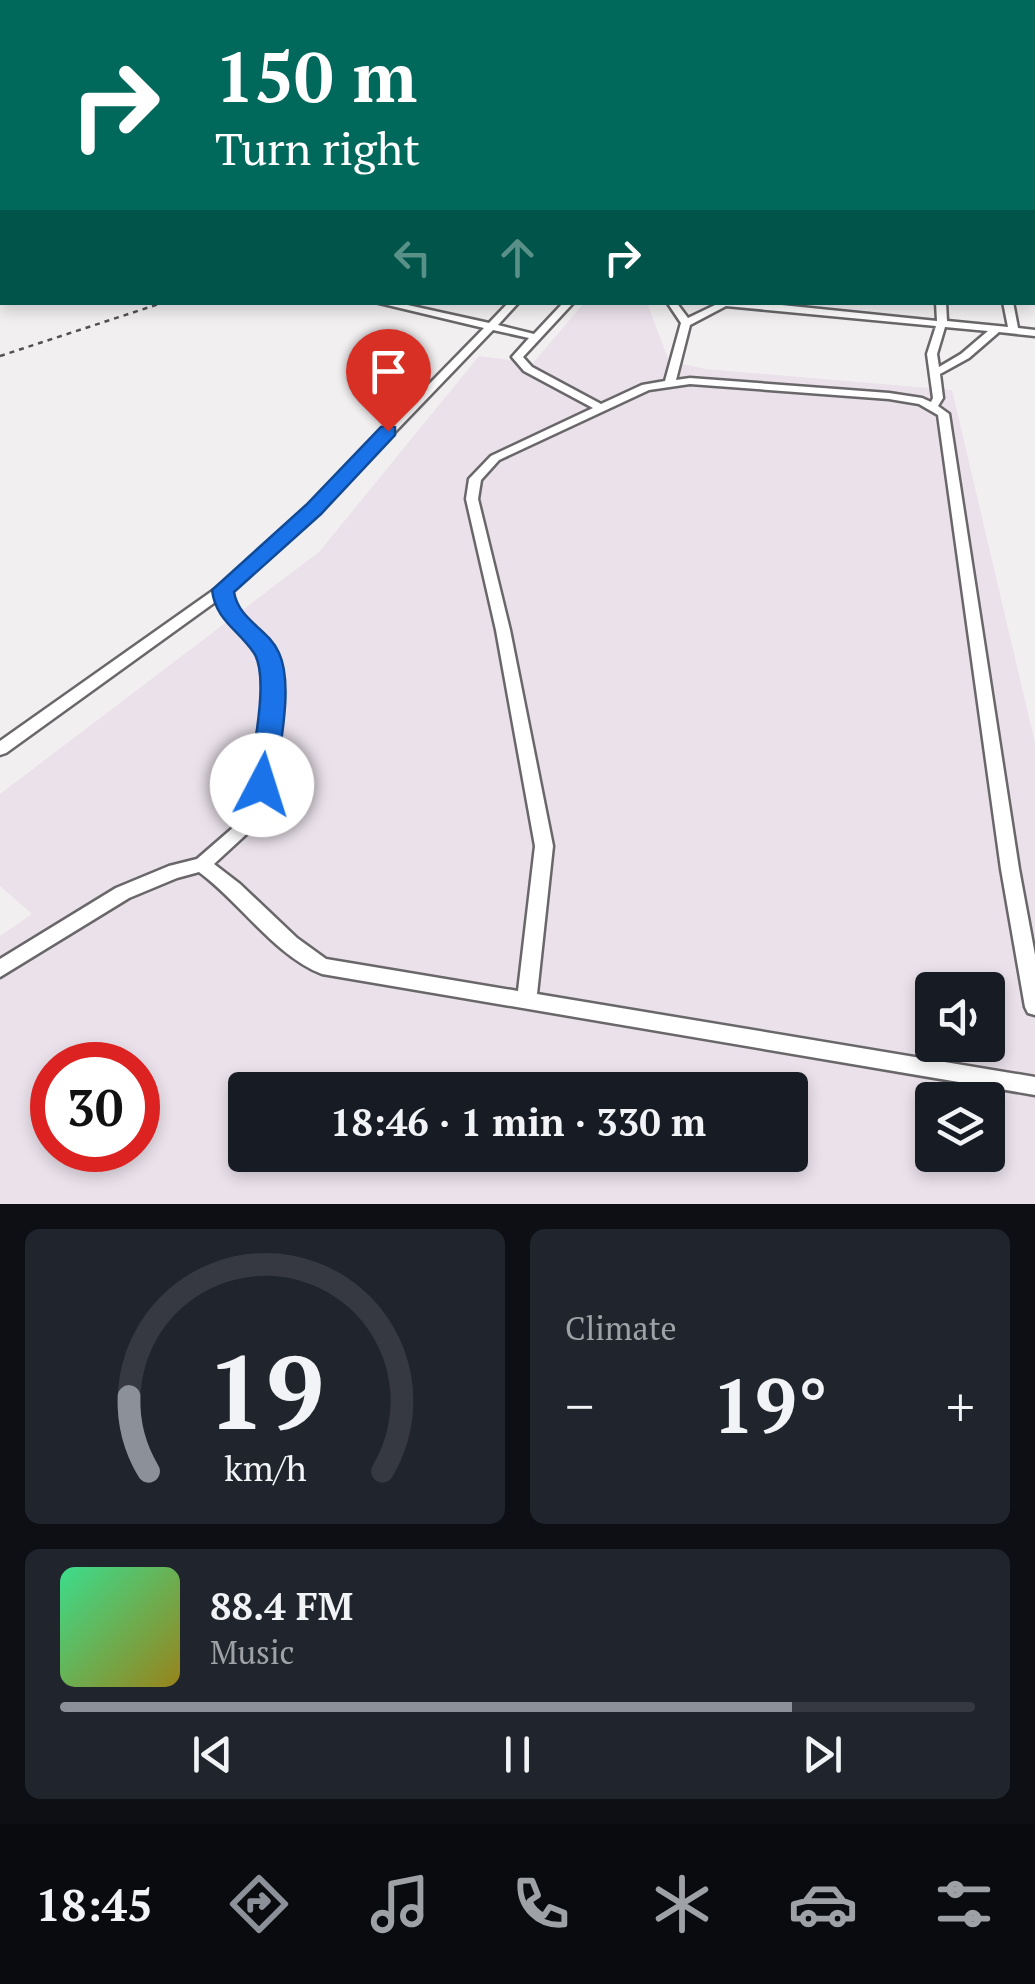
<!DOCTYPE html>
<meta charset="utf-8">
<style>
body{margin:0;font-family:"PT Serif",serif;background:#20242c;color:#f1f3f6;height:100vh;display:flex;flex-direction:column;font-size:38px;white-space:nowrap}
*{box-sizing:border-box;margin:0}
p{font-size:32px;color:#9ea1a6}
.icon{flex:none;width:55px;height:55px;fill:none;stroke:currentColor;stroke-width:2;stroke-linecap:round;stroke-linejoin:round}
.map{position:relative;height:1204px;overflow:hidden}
.side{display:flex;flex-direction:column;gap:25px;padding:25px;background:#0d0f14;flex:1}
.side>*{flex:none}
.guide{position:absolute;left:0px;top:0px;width:1035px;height:305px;box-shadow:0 5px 15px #0003;background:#00695c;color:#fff;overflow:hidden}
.tools{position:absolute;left:915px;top:972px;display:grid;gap:20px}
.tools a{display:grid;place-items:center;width:90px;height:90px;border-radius:10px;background:#171b24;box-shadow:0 5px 15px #0003;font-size:50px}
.speed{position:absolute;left:30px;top:1042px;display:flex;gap:20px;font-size:50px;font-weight:700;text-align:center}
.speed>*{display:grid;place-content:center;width:130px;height:130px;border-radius:50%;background:#171b24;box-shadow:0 5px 15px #0003;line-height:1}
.speed .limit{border:15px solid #d22;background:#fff;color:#111}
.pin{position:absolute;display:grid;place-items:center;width:85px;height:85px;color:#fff;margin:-102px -42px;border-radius:50% 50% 50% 0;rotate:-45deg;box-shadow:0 0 10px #0007}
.pin .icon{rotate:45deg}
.me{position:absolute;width:110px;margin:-55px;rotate:5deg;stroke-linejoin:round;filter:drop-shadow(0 0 8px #0008)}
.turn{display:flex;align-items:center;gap:35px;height:210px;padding:0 50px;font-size:45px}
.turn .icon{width:130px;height:130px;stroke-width:2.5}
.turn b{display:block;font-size:70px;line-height:85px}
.lanes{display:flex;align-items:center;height:95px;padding:0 50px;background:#0003;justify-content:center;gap:50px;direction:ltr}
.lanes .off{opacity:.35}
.big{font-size:75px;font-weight:800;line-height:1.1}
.side .card{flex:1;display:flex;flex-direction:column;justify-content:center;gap:15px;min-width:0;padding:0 35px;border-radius:15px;background:#20242c}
.side .dial{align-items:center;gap:0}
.dial svg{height:260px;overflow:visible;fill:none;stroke:#363941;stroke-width:7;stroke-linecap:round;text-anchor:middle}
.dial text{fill:#f1f3f6;stroke:none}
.song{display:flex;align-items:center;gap:30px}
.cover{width:120px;height:120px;border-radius:15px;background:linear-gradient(135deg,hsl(150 70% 55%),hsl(50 70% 35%))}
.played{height:10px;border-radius:5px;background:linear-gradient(90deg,#8c9099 80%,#363941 80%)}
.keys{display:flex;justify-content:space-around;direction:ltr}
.heat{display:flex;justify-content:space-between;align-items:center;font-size:55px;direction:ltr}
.side .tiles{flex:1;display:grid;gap:25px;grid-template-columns:1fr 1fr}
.card:last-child{grid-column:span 2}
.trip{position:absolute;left:228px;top:1072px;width:580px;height:100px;border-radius:10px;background:#171b24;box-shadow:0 5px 15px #0003;font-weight:800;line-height:100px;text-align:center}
.tabs{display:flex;height:160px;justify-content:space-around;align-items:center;background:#090b0e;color:#9ea1a6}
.tabs .icon{width:70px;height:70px}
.tabs .on{color:#8c9099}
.tabs b{font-size:45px;color:#f1f3f6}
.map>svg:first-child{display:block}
.built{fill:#eae1ea;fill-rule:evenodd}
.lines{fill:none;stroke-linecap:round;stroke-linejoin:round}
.minor-casing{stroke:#696769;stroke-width:5}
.minor{fill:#fff;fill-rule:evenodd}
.rail{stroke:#525151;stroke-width:2.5;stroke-dasharray:5 5;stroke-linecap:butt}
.route{fill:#1a73e8;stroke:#114b97;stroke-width:2.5}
</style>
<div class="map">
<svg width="1035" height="1204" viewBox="0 0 1035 1204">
<rect width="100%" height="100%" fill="#f2eff1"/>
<path class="built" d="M584,303H647L669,361L705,369L952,390L1035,743V1204H0V936L32,914L0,886V794L319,552L479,356L533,363ZM932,990H988V1045H932ZM52,1065H138V1150H52ZM245,1090H790V1155H245ZM932,1100H988V1155H932Z"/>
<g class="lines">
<g class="minor-casing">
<path id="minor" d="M862,0L864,2H858L859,1Z
M1035,3V7H1032V4Z
M2,8V13L0,14V9Z
M0,29H2V33H0Z
M1032,41H1035V45H1032Z
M2,89V94L0,95V90Z
M0,156H2V160H0Z
M1032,182H1035V188H1032Z
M0,205H2V209H0Z
M1032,234H1035V240L1032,239Z
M375,302H394L489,323L509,302H519L498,325L534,334L564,302H574L523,357L532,367L601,404L642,385L665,381L681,323L667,302H676L688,318L715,305L712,302H751L937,321L936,302H946L947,321L1008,327L1003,302H1013L1018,328L1035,330V336L999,332L969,358L940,374L943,398L938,406L949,414L1019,869L1035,955V1015L1028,1013L1025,1007L1001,869L938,415L919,404L889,399L690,384L649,390L499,460L481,480L478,499L510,630L553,846L537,994L1035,1077V1095L322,974C275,956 240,902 199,872L177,878L129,898L0,977V959L116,888L169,866L197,859L250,813L254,805C255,784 253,762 256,742C261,714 273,683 260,656C251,635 221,624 218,600L6,753L0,755V741L218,587L309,507L484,328ZM726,306L936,326L927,354L933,398L931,402L922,398L889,393L690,378L676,380L690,325ZM945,327L988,331L961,354L939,367L937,354ZM493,330L529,338L512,357L524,371L593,408L491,456L469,479L466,499L496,630L535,846L518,991L326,959L297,938L240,884L214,864L265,817L270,805L272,743L280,707V680L274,653L233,608L230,591L317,513Z"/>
</g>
<use href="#minor" class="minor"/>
<path class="rail" d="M0,356L165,302"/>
</g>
<path class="route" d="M388,426L395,427V435L321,514L234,592C239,621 268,628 279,653C294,685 279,749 275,785L272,792H252L249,785C252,754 270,678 254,653C238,629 216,621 212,590L306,505L381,427Z"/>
</svg>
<div class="tools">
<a><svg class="icon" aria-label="sound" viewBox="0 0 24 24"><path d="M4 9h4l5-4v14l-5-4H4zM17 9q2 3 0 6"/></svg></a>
<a><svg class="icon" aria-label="layers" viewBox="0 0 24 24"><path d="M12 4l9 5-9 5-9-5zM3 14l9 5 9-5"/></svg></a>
</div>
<div class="speed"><div class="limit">30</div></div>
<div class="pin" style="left:388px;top:431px;background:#d93025"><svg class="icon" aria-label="arrive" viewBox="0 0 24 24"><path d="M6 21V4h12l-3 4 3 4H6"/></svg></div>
<svg class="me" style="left:262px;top:785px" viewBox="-20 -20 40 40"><circle r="19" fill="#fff"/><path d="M0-13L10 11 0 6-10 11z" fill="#1a73e8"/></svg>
<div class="trip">18:46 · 1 min · 330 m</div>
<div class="guide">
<div class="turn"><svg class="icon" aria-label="right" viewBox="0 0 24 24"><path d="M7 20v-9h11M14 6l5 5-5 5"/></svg><div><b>150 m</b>Turn right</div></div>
<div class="lanes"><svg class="icon off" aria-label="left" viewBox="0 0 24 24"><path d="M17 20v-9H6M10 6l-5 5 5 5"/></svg><svg class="icon off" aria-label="ahead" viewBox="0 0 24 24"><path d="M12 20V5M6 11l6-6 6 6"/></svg><svg class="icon" aria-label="right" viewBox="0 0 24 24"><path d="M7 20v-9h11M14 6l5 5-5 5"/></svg></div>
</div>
</div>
<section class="side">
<div class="tiles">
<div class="card dial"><svg viewBox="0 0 100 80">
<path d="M14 69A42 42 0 1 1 86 69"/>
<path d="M14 69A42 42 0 0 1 8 46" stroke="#8c9099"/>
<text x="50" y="56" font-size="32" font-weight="700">19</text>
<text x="50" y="72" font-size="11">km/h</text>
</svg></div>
<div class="card"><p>Climate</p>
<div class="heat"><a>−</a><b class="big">19°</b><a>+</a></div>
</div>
<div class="card">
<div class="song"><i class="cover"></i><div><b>88.4 FM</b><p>Music</p></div></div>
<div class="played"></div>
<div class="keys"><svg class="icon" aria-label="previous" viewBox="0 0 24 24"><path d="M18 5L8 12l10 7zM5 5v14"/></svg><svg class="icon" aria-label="pause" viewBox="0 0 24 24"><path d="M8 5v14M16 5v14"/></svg><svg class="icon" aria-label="next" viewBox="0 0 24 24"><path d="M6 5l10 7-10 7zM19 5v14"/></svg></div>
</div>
</div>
</section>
<nav class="tabs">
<b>18:45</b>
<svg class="icon on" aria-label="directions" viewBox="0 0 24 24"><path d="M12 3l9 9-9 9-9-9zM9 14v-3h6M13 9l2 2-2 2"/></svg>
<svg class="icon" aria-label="music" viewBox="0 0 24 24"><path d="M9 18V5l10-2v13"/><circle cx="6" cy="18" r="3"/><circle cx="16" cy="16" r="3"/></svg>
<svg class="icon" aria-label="phone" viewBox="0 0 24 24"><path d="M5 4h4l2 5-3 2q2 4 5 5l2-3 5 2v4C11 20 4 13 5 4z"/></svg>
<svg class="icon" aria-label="climate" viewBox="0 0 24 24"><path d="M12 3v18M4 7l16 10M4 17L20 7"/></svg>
<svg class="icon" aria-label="car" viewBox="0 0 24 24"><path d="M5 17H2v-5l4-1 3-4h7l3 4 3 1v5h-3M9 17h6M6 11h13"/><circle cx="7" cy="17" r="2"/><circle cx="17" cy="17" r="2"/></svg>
<svg class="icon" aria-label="filters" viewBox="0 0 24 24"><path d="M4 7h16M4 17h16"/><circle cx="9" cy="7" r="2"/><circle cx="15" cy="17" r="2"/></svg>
</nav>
